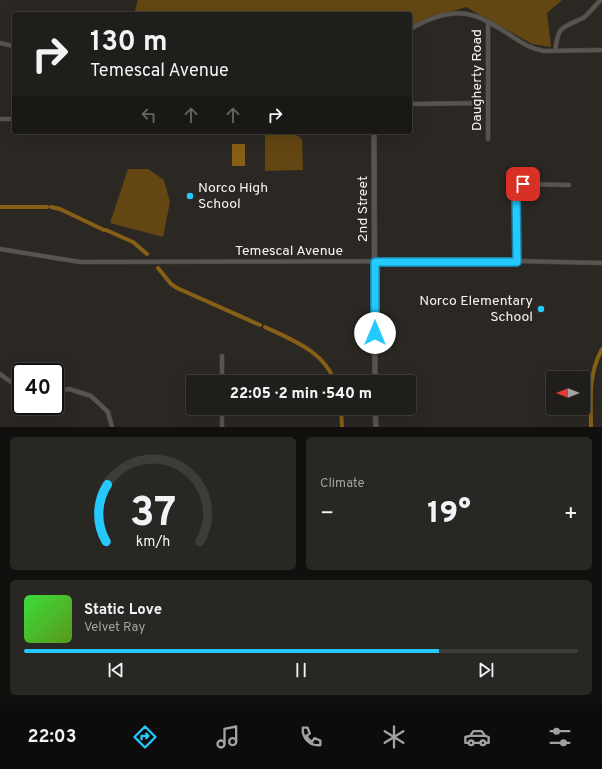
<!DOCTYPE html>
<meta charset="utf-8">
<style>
body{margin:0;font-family:Overpass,sans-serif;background:#282723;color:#f1f3f6;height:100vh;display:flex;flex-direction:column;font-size:15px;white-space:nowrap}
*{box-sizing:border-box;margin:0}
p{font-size:13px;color:#a2a2a2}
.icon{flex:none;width:22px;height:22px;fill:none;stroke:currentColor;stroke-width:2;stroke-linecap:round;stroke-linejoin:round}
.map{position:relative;height:427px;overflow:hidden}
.panel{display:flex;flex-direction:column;gap:10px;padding:10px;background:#12100e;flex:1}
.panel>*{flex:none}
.guide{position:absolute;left:12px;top:12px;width:400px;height:122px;border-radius:4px;box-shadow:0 4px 16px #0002,0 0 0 1px #3d3c39;background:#201e1a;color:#f1f3f6;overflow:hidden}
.needle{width:26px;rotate:270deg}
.controls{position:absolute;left:546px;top:371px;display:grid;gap:8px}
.controls a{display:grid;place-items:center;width:44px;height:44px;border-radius:4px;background:#201e1a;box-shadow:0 4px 16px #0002,0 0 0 1px #3d3c39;font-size:20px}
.speed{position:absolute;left:12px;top:363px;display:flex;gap:8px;font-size:20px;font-weight:700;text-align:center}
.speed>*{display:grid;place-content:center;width:52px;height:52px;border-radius:50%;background:#201e1a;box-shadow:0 4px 16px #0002,0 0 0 1px #3d3c39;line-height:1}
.speed .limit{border:2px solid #111;border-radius:6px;background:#fff;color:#111}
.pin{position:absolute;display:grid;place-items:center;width:34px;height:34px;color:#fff;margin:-17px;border-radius:8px;box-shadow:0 2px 6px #0006}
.me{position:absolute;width:44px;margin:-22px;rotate:0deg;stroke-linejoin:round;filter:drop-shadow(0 0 3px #0008)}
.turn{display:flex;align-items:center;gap:14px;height:84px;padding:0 12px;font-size:18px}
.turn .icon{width:52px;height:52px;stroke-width:2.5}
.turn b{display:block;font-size:28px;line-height:34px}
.lanes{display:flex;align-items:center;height:38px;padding:0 12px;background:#0003;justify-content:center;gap:20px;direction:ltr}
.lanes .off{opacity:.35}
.big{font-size:30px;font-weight:800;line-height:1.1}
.panel .widget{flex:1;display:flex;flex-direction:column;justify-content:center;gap:6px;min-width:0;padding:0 14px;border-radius:6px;background:#282723}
.panel .dial{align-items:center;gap:0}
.dial svg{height:104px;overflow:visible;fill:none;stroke:#3d3c39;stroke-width:7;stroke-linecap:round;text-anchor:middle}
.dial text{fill:#f1f3f6;stroke:none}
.song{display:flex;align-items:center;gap:12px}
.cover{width:48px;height:48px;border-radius:6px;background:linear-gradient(135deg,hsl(120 70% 55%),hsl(90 70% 35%))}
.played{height:4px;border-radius:2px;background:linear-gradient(90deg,#24c9fe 75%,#3d3c39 75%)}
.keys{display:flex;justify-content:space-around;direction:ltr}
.heat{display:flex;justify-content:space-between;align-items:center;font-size:22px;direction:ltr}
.panel .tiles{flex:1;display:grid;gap:10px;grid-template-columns:1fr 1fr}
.widget:last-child{grid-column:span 2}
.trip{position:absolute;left:186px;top:375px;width:230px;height:40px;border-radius:4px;background:#201e1a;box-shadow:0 4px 16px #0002,0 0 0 1px #3d3c39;font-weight:800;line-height:40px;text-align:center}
.menu{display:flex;height:64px;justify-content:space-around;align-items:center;background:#0d0c0a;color:#a2a2a2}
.menu .icon{width:28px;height:28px}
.menu .current{color:#24c9fe}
.menu b{font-size:18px;color:#f1f3f6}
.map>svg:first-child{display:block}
.green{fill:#634612}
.water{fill:#875f17}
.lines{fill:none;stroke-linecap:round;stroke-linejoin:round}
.canal{stroke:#875f17;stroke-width:4}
.minor-casing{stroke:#45433e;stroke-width:5}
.tertiary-casing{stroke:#45433e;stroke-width:6}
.minor{stroke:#58544f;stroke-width:4}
.tertiary{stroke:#58544f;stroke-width:5}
.route-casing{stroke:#1783a5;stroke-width:10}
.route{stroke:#24c9fe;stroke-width:7}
.poi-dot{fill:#24c9fe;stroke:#2b2823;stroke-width:1.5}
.labels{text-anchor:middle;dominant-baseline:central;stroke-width:4;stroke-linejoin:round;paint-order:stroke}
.street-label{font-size:14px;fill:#f6f4f1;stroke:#2b2823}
.poi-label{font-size:14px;fill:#f6f4f1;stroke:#2b2823;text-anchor:start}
</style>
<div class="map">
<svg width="602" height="427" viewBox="0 0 602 427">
<rect width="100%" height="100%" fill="#2b2823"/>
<path class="green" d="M138,0H562L547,13L551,47L532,44L466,7L438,16L410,29V14H134Z
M265,133C277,133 293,129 302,140L303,170L265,171Z
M128,169H148L164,180L170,202L163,237L110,223Z"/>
<path class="water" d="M232,144H245V166H232Z"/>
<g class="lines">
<path class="canal" d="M0,207H47
M51,207L60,209L104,230
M106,230L133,242L147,254
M158,268L171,284L177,288L260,325
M265,327C292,340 324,351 335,382
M341,408L342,427
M591,427C591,398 588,375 602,349"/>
<g class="minor-casing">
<path id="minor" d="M488,21V139
M410,29C429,18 453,8 475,16C488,20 499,28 510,35C522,43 531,49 544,51L602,50
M0,43L14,46
M555,51C559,24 561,29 583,18C589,14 595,5 601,0
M410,104L484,103
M0,119H10
M0,249L80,262L517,261L602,263
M517,261L516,193L518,187L523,184L569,185
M222,356V382
M0,374L8,380L21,387
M55,391L69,389L91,396L108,412L112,427
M222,408V427"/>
</g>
<g class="tertiary-casing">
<path id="tertiary" d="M374,132L375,382
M375,408L376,427"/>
</g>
<use href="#minor" class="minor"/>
<use href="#tertiary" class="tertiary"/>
</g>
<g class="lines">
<g class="route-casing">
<path id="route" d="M375,333V262H517L516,193L518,187L523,184"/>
</g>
<use href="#route" class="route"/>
</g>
<g class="poi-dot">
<circle cx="190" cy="196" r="4"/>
<circle cx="541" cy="309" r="4"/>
</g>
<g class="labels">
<g class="street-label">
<text transform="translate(477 80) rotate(-90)">Daugherty Road</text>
<text transform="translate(363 209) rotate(-90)">2nd Street</text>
<text x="289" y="251">Temescal Avenue</text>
</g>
<g class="poi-label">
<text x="198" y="188">Norco High<tspan x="198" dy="16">School</tspan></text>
<text x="533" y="301" text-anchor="end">Norco Elementary<tspan x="533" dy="16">School</tspan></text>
</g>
</g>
</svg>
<div class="controls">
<a><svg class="needle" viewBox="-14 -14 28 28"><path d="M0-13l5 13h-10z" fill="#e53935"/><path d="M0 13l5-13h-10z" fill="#a2a2a2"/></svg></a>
</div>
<div class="speed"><div class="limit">40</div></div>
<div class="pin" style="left:523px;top:184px;background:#d93025"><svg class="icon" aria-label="arrive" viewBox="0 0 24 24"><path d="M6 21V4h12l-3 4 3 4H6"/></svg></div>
<svg class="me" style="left:375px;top:333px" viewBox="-20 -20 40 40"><circle r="19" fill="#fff"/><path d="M0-13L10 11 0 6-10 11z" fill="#24c9fe"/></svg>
<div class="trip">22:05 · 2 min · 540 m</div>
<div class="guide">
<div class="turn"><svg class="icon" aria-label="right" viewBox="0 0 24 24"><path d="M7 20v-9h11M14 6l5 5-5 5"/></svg><div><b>130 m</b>Temescal Avenue</div></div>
<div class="lanes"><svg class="icon off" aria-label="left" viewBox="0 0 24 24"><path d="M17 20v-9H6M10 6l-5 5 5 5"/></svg><svg class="icon off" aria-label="ahead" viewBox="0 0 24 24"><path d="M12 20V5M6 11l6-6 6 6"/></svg><svg class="icon off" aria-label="ahead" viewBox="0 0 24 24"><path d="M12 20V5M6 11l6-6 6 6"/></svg><svg class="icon" aria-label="right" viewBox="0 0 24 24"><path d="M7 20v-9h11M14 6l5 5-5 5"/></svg></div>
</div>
</div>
<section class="panel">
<div class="tiles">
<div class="widget dial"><svg viewBox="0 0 100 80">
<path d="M14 69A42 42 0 1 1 86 69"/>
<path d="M14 69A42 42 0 0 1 15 25" stroke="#24c9fe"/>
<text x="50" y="56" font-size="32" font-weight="700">37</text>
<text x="50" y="72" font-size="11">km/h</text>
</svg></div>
<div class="widget"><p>Climate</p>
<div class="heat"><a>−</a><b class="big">19°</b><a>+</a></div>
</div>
<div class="widget">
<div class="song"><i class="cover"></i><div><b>Static Love</b><p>Velvet Ray</p></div></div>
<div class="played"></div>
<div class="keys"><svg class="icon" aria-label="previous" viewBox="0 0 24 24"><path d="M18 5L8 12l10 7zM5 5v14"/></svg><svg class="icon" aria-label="pause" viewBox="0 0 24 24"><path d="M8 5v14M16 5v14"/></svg><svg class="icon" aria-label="next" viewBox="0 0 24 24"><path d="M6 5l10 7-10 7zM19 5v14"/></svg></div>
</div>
</div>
</section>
<nav class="menu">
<b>22:03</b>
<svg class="icon current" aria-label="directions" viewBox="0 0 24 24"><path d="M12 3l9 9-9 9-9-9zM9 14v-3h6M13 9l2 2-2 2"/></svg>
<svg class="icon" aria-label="music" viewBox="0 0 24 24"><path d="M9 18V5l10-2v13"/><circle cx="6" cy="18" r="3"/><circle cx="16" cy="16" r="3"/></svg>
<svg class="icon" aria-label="phone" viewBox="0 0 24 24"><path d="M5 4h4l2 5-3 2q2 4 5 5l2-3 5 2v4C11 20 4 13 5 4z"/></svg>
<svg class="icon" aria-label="climate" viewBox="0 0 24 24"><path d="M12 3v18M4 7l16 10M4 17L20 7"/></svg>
<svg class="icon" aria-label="car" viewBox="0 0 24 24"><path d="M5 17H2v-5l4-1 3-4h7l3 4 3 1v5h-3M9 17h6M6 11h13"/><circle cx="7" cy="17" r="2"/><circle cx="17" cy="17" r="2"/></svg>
<svg class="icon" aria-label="filters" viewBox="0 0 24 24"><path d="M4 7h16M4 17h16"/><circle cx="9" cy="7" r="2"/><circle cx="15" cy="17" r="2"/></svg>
</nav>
